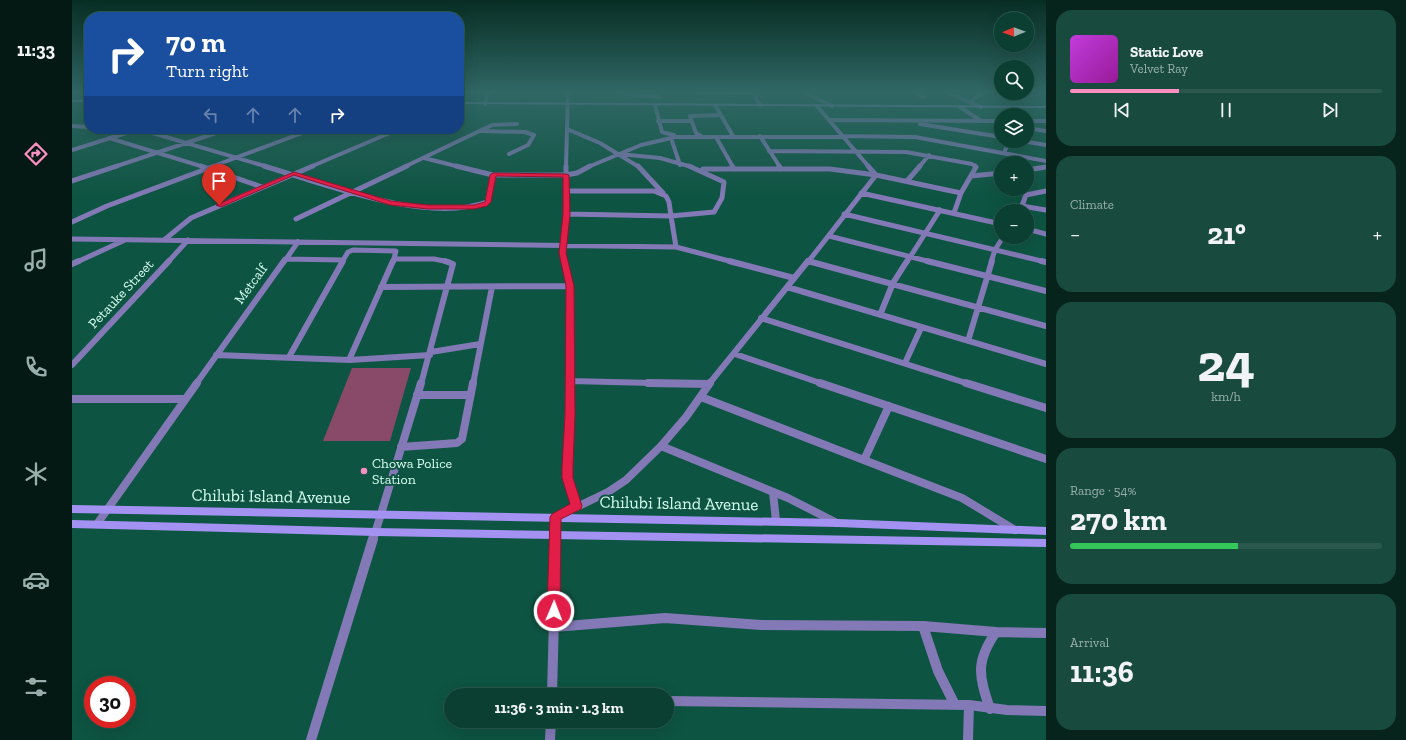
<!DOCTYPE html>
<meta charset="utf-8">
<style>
body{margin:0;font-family:"Zilla Slab",serif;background:#184a3e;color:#f1f3f6;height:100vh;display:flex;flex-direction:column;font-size:15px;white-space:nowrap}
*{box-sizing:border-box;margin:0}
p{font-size:13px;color:#99afac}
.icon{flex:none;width:22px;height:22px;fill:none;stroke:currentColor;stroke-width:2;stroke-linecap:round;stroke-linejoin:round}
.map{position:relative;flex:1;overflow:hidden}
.side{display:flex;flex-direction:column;gap:10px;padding:10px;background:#06231c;width:360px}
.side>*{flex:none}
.hud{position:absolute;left:12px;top:12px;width:380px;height:122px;border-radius:16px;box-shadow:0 4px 16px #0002,0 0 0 1px #2a584d;background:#1a4fa0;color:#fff;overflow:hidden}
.needle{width:26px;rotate:269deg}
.tools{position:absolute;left:922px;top:12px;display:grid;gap:8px}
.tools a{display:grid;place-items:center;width:40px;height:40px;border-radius:50%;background:#0a3f32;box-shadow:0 4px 16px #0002,0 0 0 1px #2a584d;font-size:20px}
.speed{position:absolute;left:12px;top:676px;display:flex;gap:8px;font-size:20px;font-weight:700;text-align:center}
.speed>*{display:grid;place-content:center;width:52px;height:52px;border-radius:50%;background:#0a3f32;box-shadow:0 4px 16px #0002,0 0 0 1px #2a584d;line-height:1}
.speed .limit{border:6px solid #d22;background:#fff;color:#111}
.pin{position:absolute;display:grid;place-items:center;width:34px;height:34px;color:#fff;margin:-41px -17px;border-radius:50% 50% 50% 0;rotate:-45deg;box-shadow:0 0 4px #0007}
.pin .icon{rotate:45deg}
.me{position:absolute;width:44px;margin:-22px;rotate:1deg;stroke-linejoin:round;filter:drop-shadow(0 0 3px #0008)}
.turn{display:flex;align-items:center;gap:14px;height:84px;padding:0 16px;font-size:18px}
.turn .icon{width:52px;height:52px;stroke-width:2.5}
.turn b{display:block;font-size:28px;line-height:34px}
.lanes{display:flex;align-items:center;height:38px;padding:0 16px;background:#0003;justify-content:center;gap:20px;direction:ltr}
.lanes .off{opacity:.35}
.big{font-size:30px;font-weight:800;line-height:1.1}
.side .widget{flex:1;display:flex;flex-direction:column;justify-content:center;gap:6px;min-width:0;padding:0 14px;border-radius:16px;background:#184a3e}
.side .dial{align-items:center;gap:0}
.dial b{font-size:52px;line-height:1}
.song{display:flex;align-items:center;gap:12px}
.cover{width:48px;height:48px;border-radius:6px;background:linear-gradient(135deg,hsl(290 70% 55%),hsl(300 70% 35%))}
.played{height:4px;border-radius:2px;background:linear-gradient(90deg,#fc8fc2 35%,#2a584d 35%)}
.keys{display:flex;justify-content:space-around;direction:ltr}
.heat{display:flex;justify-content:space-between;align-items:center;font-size:22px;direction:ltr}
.charge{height:6px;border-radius:3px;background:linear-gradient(90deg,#34c759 54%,#2a584d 0)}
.trip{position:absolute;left:372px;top:688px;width:230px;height:40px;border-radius:20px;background:#0a3f32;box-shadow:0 4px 16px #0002,0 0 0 1px #2a584d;font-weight:800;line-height:40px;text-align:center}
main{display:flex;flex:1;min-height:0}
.tab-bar{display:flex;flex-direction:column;width:72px;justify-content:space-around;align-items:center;background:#041914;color:#99afac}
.tab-bar .icon{width:28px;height:28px}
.tab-bar .active{color:#fc8fc2}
.tab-bar b{font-size:18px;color:#f1f3f6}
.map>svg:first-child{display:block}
.green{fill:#884a68}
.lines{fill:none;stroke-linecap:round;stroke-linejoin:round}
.street-far4{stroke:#8379b6;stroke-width:4}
.street-far3{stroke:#8379b6;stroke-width:5}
.street-far2{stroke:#8379b6;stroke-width:6}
.street-far1{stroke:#8379b6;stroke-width:8}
.street{stroke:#8379b6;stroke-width:10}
.secondary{fill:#a492f3;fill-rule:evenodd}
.route{fill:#e11d48;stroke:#92132f}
.poi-dot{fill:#fc8fc2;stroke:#0e5442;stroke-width:1.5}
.labels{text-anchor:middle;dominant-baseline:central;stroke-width:4;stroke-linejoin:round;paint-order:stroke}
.street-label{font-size:14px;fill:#d6feef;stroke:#0e5442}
.poi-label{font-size:14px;fill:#d6feef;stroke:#0e5442;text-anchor:start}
.near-street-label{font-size:17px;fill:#d6feef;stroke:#0e5442}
</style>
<main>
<nav class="tab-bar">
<b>11:33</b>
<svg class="icon active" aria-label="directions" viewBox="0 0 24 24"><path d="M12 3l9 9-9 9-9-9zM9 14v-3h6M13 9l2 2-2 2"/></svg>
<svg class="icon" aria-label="music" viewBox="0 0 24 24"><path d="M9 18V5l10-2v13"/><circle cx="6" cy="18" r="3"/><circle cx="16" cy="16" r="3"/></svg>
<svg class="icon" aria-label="phone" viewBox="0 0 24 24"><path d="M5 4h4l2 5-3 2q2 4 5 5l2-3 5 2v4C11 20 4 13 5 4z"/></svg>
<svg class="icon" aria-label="climate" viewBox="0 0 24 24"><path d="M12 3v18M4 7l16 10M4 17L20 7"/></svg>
<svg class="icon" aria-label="car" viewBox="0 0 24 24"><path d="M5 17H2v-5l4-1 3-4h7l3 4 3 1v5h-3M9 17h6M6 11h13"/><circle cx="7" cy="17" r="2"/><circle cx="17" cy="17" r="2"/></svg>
<svg class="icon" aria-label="filters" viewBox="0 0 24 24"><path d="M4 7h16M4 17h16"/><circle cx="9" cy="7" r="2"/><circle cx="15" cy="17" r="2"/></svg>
</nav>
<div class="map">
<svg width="974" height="740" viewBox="0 0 974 740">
<rect width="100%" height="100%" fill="#0e5442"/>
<path class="green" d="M280,368H339L318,441H251Z"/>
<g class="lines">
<path class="street-far4" d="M537,92L587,97
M592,92L686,93
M688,92L684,98L688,105
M732,92L760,106
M841,92L852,97
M874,92L909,107
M900,102L901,99L911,92
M413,104L416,92
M583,105L590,132L602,135
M643,105L661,136
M745,106L797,167
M888,107L909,121
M758,120L929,121
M586,121H619
M955,121H974
M848,124L929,137
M0,126L17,127
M955,128L974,131
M26,129L46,135
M67,129L196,167
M495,129L528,143L567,167
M410,131L453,132L462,135L456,145L437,154
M629,136L624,133L618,116L648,115
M688,136L708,167
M770,136L843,137L974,161
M644,137L661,167
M37,138L132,167
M950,141L974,145
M0,150L67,129
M697,151L834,152L900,164L904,167
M932,153L937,141
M547,154L588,158L620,167
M352,158L388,167
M608,165L599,138L601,137H771
M42,167L156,129
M139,167L241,129
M238,167L327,129
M332,167L420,125L445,124
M494,167L496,92
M516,167L569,145L599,138
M847,167L857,155"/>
<path class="street-far3" d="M129,166L190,187
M192,166C253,184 354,224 415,202L421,175
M384,166L421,175H494V214L491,253L493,262
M494,166V175L505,173L518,166
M566,166L591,193
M660,166L662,169
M707,166L709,169
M796,166L804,175L889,193
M631,169H758L804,175
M955,170L974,167
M899,176L929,173
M0,181L45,166
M835,181L848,166
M495,191H582L594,196L597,202L599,216L642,212L650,198L652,182L617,166
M789,193L929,224
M950,206L974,210
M948,211L954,195L974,191
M882,213L889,193L904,167L903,166
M494,214L599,216L604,247
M772,214L974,262
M224,219L335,166
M0,222L35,206L142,166
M955,229L974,234
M757,236L859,262
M0,239L604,247L661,262
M92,240L119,218L241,166
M213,259L271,260
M322,259H362L377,262
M736,261L739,262
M5,262L53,240
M96,262L116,240
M212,262L226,242
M270,262L276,252L281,250L324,251L321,262
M736,262L804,175
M835,262L868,210
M919,262L923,250L931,237"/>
<path class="street-far2" d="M493,261L498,286V384
M657,261L722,278
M736,261L974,326
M855,261L974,291
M969,261L974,262
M0,264L7,261
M309,287L498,286
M715,287L974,364
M808,315L821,283L835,261
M689,318L897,384
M896,341L920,261
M359,352L408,344
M663,354L751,384
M144,355L278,360L358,355
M217,357L271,261
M277,360L321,261
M833,363L849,328
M0,365L97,261
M498,381L622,384
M124,384L212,261
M349,384L381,264L373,261
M401,384L420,287
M637,384L736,261"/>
<path class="street-far1" d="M498,383L495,467L496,478L505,506
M576,383L637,384
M748,383L974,459
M894,383L974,408
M345,395H398
M629,397L890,498L943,530
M0,399H113
M589,446L716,498L765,523
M329,447L385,443L390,439L401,383
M792,460L817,406
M701,492L704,521
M25,524L125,383
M301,540L349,383
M483,540L484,517L536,492L554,480L589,446L614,417L638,383"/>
<path class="street" d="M851,626L866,671L883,705
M482,627L593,618L689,625L851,626L924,632
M480,695L484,539
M595,701L897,705L935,710L974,711
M918,709C907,676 903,662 924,632L974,633
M239,740L301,539
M478,740L479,721
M896,740L897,705"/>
<path class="secondary" d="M0,100H17V102H0Z
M387,102L974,106V108L387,104Z
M0,505L766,519L974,527V535L766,527L0,513Z
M0,520L303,528L974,539V547L303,536L0,528Z"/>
</g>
<linearGradient id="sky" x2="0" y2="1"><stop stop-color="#082e24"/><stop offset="0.47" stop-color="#306765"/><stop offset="1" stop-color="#306765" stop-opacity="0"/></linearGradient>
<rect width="974" height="196" fill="url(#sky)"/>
<path class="route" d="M222,172L319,201L356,205H402L413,202L418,175L421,173L494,174L497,175L498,214L494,253L502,286L503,415L501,467V478L510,506L509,509L489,519L488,611L486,615L482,617L477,615L475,611L478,517L480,514L498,504L490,478V467L493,415L494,286L487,253L491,214V177L424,176L419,202L415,206L402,209H356L318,205L222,175L149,207L144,205Z"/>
<circle class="poi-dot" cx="292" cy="471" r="4"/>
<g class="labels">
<g class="street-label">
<text transform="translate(179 284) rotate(-54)">Metcalf</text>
<text transform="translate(49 294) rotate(-47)">Petauke Street</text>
</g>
<g class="poi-label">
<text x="300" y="463">Chowa Police<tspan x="300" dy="16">Station</tspan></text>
</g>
<g class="near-street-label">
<text transform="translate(199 496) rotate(1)">Chilubi Island Avenue</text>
<text transform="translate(607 503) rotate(1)">Chilubi Island Avenue</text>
</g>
</g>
</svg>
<div class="tools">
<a><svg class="needle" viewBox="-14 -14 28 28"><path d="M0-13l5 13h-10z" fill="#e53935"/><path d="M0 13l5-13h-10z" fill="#99afac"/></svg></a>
<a><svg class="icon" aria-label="search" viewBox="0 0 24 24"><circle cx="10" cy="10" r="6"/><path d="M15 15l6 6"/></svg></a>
<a><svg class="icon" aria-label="layers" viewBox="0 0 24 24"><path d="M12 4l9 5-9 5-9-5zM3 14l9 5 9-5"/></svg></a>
<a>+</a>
<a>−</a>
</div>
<div class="speed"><div class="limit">30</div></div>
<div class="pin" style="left:147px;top:205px;background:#d93025"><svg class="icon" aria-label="arrive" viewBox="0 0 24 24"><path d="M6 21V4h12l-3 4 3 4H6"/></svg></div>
<svg class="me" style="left:482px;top:611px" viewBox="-20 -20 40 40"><circle r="17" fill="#e11d48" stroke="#fff" stroke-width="3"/><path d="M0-11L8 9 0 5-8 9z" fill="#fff"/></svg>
<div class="trip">11:36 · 3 min · 1.3 km</div>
<div class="hud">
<div class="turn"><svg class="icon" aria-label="right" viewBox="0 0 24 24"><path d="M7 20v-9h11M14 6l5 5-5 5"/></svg><div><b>70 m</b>Turn right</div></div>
<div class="lanes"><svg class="icon off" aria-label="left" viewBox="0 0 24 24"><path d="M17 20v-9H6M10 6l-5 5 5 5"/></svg><svg class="icon off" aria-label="ahead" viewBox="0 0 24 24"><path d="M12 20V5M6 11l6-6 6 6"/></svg><svg class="icon off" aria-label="ahead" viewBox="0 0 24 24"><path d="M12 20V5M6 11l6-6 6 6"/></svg><svg class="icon" aria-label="right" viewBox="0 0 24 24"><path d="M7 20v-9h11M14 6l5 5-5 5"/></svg></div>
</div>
</div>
<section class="side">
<div class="widget">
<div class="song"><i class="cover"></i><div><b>Static Love</b><p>Velvet Ray</p></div></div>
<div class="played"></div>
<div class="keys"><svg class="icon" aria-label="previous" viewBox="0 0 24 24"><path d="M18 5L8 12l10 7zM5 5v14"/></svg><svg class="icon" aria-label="pause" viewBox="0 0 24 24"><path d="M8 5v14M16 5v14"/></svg><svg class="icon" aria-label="next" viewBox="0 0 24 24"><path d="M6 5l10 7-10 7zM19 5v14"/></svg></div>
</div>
<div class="widget"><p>Climate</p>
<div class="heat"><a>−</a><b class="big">21°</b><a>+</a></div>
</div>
<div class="widget dial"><b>24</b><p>km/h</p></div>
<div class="widget"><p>Range · 54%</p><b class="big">270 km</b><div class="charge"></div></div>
<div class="widget"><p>Arrival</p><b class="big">11:36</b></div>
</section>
</main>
